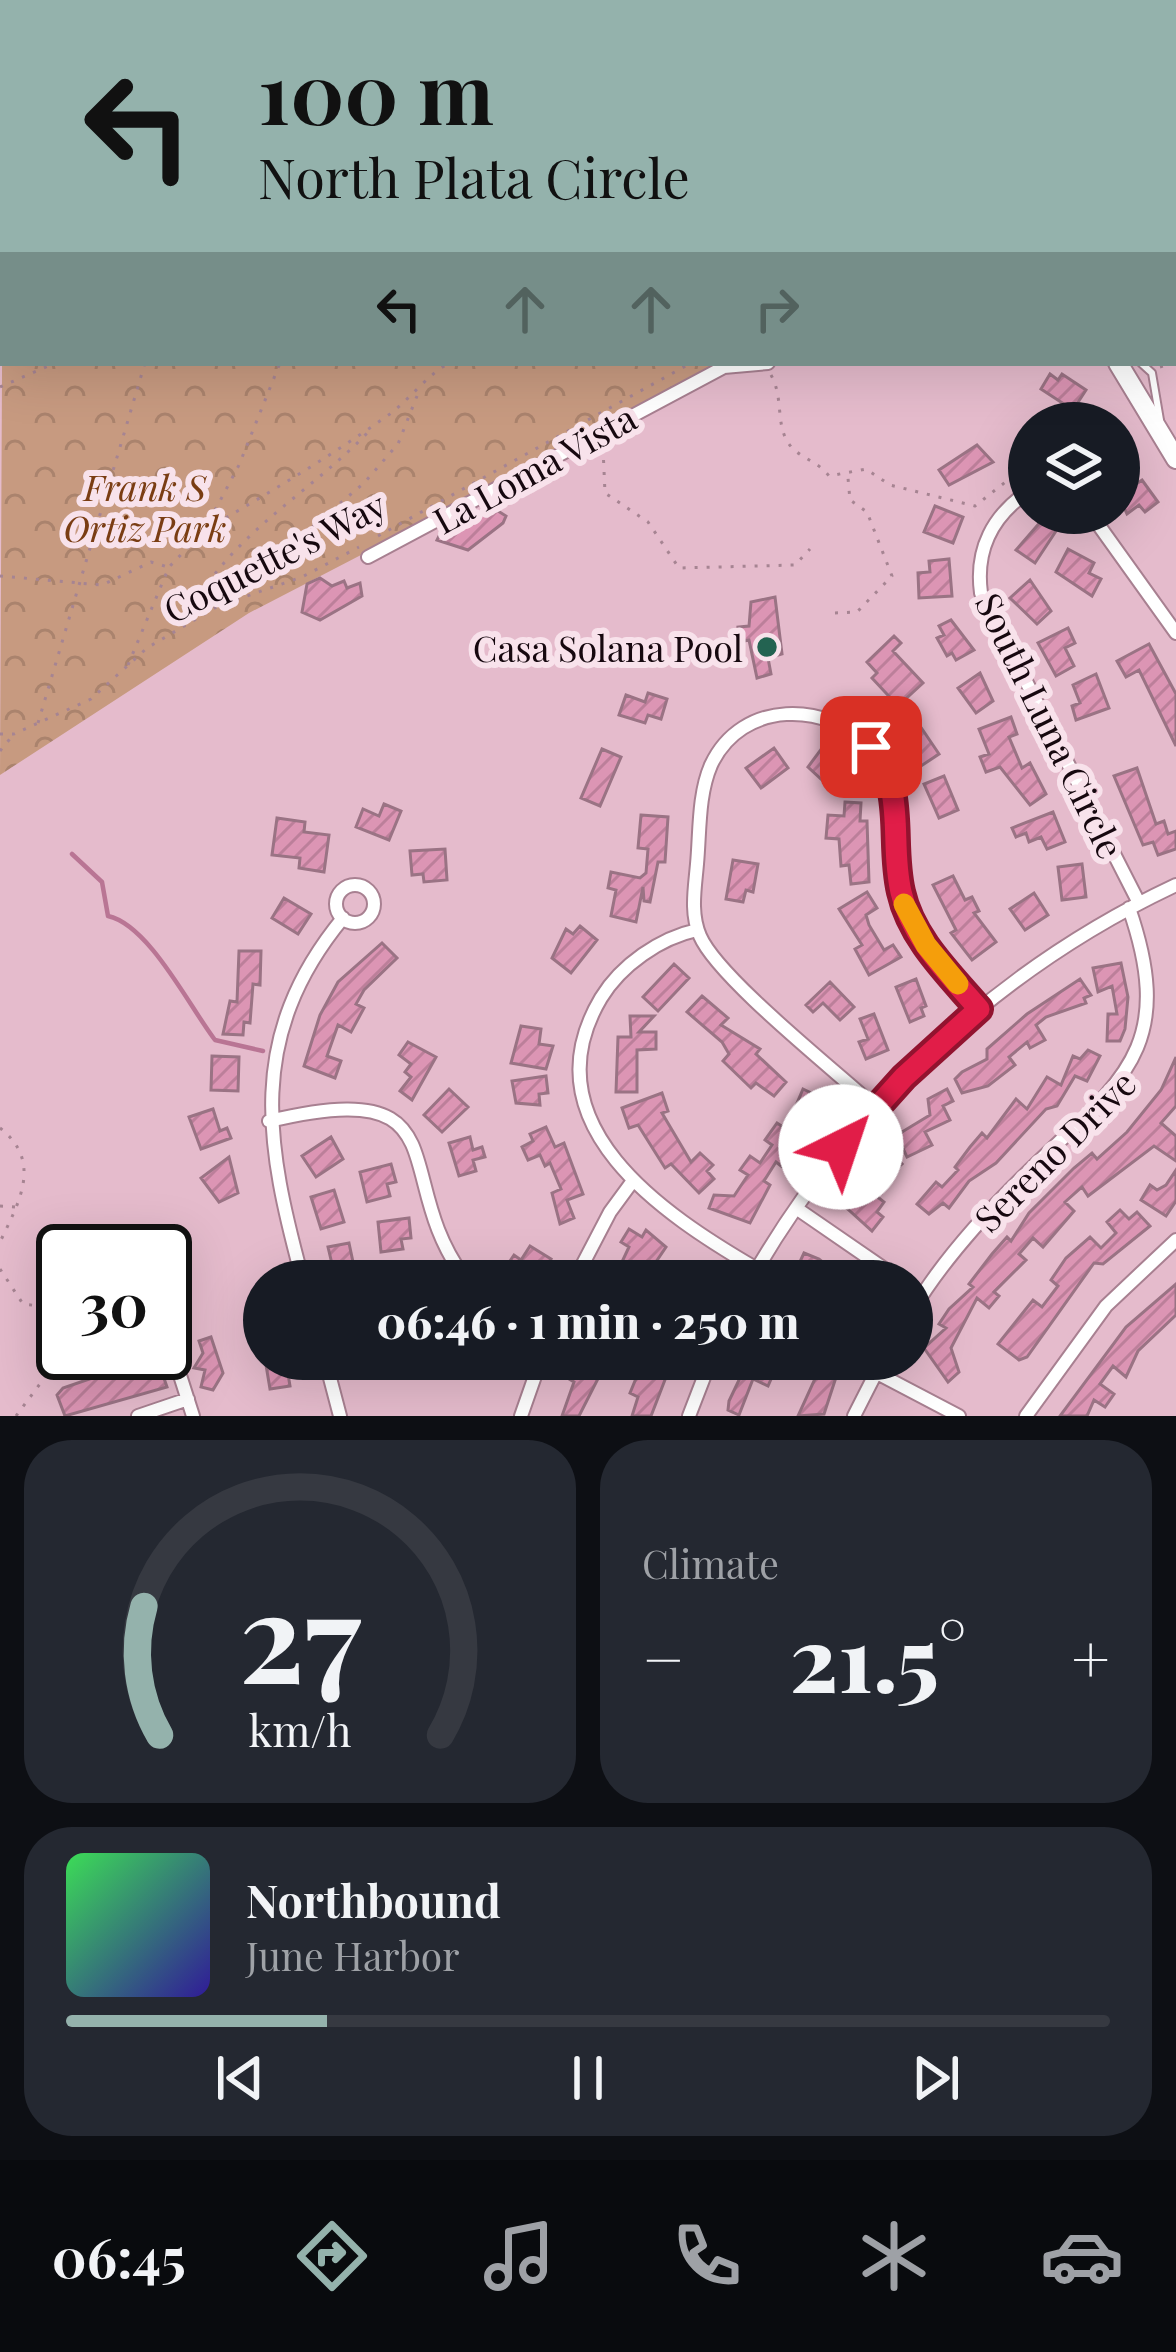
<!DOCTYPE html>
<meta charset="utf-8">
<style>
body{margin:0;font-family:"Playfair Display",serif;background:#242831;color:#f1f3f6;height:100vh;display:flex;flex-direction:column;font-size:45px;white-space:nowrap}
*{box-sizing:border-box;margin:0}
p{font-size:39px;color:#9ea1a6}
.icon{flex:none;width:66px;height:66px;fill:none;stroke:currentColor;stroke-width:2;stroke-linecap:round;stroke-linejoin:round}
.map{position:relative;height:1416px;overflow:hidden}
.drawer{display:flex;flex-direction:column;gap:24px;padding:24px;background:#0d0f14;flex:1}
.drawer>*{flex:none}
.banner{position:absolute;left:0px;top:0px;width:1176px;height:366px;box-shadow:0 12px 48px #0002;background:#94b2ac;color:#111;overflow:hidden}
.buttons{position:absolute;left:1008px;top:402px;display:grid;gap:24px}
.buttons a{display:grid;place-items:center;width:132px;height:132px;border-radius:50%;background:#171b24;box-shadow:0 12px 48px #0002;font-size:60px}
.speed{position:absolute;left:36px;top:1224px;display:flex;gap:24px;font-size:60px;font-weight:700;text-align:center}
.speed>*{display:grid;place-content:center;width:156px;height:156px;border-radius:50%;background:#171b24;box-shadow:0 12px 48px #0002;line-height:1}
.speed .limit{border:6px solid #111;border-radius:18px;background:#fff;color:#111}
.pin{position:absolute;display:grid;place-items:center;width:102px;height:102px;color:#fff;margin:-51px;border-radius:24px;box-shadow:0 6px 18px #0006}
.me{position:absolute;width:132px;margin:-66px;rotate:41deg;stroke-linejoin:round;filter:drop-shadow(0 0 9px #0008)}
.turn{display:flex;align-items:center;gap:42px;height:252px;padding:0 60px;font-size:54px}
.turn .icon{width:156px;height:156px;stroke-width:2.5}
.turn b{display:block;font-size:84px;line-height:102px}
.lanes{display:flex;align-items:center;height:114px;padding:0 60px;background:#0003;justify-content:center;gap:60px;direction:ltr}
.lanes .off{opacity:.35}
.big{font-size:90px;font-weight:800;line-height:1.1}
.drawer .widget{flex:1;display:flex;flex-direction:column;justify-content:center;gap:18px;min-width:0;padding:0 42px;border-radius:48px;background:#242831}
.drawer .dial{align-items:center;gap:0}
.dial svg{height:312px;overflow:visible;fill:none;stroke:#363941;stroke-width:7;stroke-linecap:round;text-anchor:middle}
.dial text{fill:#f1f3f6;stroke:none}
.song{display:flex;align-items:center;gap:36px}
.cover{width:144px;height:144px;border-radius:18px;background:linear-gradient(135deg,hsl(130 70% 55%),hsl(250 70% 35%))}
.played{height:12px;border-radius:6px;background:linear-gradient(90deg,#94b2ac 25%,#363941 25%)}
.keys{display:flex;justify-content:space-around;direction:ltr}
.heat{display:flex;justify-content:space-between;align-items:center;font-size:66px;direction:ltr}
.drawer .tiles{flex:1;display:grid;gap:24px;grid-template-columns:1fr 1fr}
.widget:last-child{grid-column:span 2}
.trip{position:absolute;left:243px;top:1260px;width:690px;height:120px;border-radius:60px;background:#171b24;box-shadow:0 12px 48px #0002;font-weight:800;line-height:120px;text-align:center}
.dock{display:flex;height:192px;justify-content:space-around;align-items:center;background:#090b0e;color:#9ea1a6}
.dock .icon{width:84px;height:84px}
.dock .selected{color:#94b2ac}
.dock b{font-size:54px;color:#f1f3f6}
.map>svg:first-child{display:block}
.park{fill:url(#park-crowns)}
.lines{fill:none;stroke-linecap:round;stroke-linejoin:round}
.stream{stroke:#b97594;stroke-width:4.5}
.building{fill:url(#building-hatch);stroke:#9a7384;stroke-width:3}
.lane-casing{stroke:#a88091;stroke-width:10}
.street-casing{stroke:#a88091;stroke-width:16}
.secondary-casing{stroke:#a88091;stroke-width:22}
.path{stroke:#a68492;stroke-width:3;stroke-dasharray:3 9;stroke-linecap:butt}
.lane{stroke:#fff;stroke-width:6}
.street{stroke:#fff;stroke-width:12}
.secondary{stroke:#fff;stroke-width:18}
.route-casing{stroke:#92132f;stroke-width:30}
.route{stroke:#e11d48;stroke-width:21}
.slow{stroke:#f59e0b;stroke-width:21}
.poi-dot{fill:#236351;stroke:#f8e2eb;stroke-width:4.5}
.labels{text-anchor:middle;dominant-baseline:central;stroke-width:12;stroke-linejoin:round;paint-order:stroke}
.street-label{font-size:36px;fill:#16080f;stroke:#f8e2eb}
.park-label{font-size:36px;font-style:italic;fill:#7a3d13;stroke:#f8e2eb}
.poi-label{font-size:36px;fill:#16080f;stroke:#f8e2eb;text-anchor:end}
</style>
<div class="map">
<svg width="1176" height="1416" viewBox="0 0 1176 1416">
<defs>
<pattern id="park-crowns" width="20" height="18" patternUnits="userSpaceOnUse" patternTransform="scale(3)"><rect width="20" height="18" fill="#c79a80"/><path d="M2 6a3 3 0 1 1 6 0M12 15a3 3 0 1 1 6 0" fill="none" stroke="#aa836d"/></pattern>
<pattern id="building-hatch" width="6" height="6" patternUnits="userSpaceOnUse" patternTransform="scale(3)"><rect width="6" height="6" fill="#dc95b4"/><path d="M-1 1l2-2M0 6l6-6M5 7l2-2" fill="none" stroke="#bc7f9a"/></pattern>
</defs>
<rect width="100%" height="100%" fill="#e5bbcc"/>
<path class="park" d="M3,173V363H758L708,375L249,613L0,775Z"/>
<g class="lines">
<path class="stream" d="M373,0L374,3
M224,3L227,0
M686,3L693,0
M0,185L3,184
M72,854L102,882L108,916C149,925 189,1006 215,1040L263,1051"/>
</g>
<path class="building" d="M1050,374L1058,380L1062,374L1086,390L1073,410L1041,389Z
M977,445L993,462L949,485L939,470Z
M1142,480L1158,502L1145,512L1139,505L1127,514L1119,496Z
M504,498L498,511L506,516L503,523L468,550L437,540L442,530L473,522L476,514L489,510L488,505Z
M935,506L963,517L953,543L924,532Z
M1043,519L1058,528L1035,563L1016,550Z
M1068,549L1094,563L1089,573L1101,579L1092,596L1056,572Z
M949,559L952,596L919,598L918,573L930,572L929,561Z
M320,578L332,586L344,581L347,588L360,583L362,596L320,620L302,612L307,584Z
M1030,580L1051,611L1037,624L1010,598Z
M775,597L782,654L768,658L771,674L757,678L749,640L740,642L738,627L749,626L751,602Z
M951,620L974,650L956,660L952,653L947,656L937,638L944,635L939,626Z
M1068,628L1075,643L1065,648L1074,666L1056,676L1038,643Z
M894,636L901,643L893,651L923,683L898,706L872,678L877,673L867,662Z
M1149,644L1176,694V746L1139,670L1126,677L1117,661Z
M980,673L993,701L976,713L958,688Z
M1096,674L1109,708L1076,720L1072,706L1080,703L1073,685Z
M648,693L667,699L661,719L648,715L645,723L619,715L626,695L645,702Z
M1011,717L1017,734L1009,737L1022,768L1030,763L1046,794L1030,805L1000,767L986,772L980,757L989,754L979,729Z
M916,720L939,754L921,766L898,732Z
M774,748L788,768L761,788L746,768Z
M822,748L843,764L847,759L860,769L856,774L865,781L860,789L845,777L834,791L808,767Z
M602,749L621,757L600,806L581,798Z
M1137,768L1156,824L1164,821L1168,834L1176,831V849L1158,855L1153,842L1143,845L1114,776Z
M944,776L958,810L939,818L924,784Z
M845,802L861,803L860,821H867L869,882L851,884L849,865L841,866L839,839L826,838L828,815L844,816Z
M384,804L401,811L389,840L356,827L363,809L379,816Z
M1053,812L1065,842L1047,849L1041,837L1029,842L1026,833L1016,837L1012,828Z
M641,815L668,817L665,862H658L650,902L644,901L643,887L636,922L611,916L616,890L608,888L611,872L640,878L646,873L648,849L638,848Z
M277,818L305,822L304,832L329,835L324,872L299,868L300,858L272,855Z
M445,849L447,880L424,882L423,874L412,875L410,851Z
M733,860L758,864L753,892L746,890L743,902L726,899Z
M1082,864L1086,897L1062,900L1058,867Z
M953,876L965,900L972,897L979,911L974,913L996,942L972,960L951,933L956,930L933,885Z
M867,892L877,908L866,915L869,925L884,950L893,945L901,957L869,975L855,949L862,945L839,909Z
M1034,893L1048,915L1025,930L1010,909Z
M284,898L311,914L298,934L272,918Z
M580,926L597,940L571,973L552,958L566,929L573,934Z
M382,943L397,958L364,990L356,1004L364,1008L351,1032L338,1025L327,1056L341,1061L335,1078L304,1066L320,1015L338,982Z
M239,951H261L260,985L253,984L250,1023L244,1022L243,1035L223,1034L230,1001L237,1002Z
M1121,963L1128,997L1125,1029L1120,1041H1107L1108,1014H1117L1112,986L1098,992L1093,968Z
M674,964L689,978L658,1011L643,997Z
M916,979L926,1006L921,1008L924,1016L910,1022L896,987Z
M1080,979L1091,995L1084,998L1086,1003L1046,1017L1036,1025L1045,1040L1030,1048L1027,1042L1009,1057L1015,1065L988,1086L962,1093L955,1079L962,1072L987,1059V1049L1027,1014Z
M830,982L854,1007L840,1020L823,1003L813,1012L806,1005Z
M702,996L728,1018L721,1025L760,1049L756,1054L786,1082L774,1096L756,1083L751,1088L723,1061L729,1054L722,1042L687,1012Z
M874,1014L888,1050L866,1059L859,1042L868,1039L860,1019Z
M630,1016H654L639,1032H656V1049L637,1050V1092H616L618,1037H631Z
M521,1026L541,1029L539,1044L553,1046L546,1069L511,1063Z
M408,1042L436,1057L412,1100L400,1091L411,1077L405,1072L411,1064L399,1055Z
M1088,1050L1100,1056L1087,1081L1075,1076L1057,1106L1046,1109L996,1163L969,1181L949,1208L943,1203L929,1214L917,1204L936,1182L942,1187L958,1170L955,1167L970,1147L982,1133L987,1138L1016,1099L1027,1109L1047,1077L1061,1085L1073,1056L1080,1059Z
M212,1056L239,1057L238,1091L211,1090Z
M1176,1057V1106L1161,1123L1176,1136V1161L1154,1146L1088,1196L1082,1187L1065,1202L1074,1211L1043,1247L1033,1238L1019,1254L1026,1260L994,1292L999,1296L989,1308L977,1298L951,1348L959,1372L948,1382L924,1348L946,1328L939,1324L949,1309L973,1287L969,1284L992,1254L1007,1237L1011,1241L1029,1213L1074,1168L1092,1153L1097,1159L1127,1132L1161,1090Z
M546,1076L548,1093L539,1094L540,1105L516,1103L512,1081Z
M449,1089L468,1107L442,1132L424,1115Z
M803,1089L828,1101L817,1126L792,1115Z
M947,1089L953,1101L943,1106L950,1120L925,1132L932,1145L907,1157L897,1135L930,1115L928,1099Z
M662,1093L668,1111L662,1113L691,1162L700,1153L713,1165L707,1171L714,1179L699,1193L671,1164L665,1168L638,1125L629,1128L622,1108Z
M213,1109L220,1131L227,1128L231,1138L201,1149L189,1117Z
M777,1123L804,1141L785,1169L776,1162L764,1181L770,1185L750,1223L709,1208L714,1195L734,1196L748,1175L740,1170L750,1156L760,1163L772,1145L765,1140Z
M546,1127L555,1147L564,1143L583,1194L567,1200L574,1218L560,1224L552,1193L561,1189L550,1163L545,1166L540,1155L528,1160L522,1147L533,1141L530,1134Z
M331,1137L343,1159L316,1177L302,1156Z
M470,1137L473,1150L482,1147L485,1157L473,1160L476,1171L459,1176L449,1143Z
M885,1148L902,1164L870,1191L884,1202L877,1212L883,1217L872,1231L839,1201L850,1186L857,1191Z
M229,1157L238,1193L219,1202L201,1178Z
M391,1164L396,1182L387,1184L390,1196L367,1202L360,1172Z
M1176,1170V1201L1166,1216L1141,1200L1150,1185L1157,1190L1166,1185Z
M334,1190L344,1222L321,1229L311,1197Z
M1120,1210L1129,1219L1137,1212L1150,1226L1103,1264L1094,1263L1027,1357L1019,1360L998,1344L1033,1300L1042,1307L1058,1286L1051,1280L1066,1258L1090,1237L1101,1248L1116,1233L1107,1222Z
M409,1218L411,1238L401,1239L403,1249L381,1252L378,1222Z
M629,1229L642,1237L646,1230L666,1247L643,1281H613L629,1247L621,1242Z
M349,1243L357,1281H336L328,1247Z
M530,1246L551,1259L540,1276L528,1268L521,1281H514L507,1277L513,1267L508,1264L514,1255L521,1260Z
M804,1253L819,1259L846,1281H791Z
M1176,1284V1315L1138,1351L1126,1377L1113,1366L1100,1384L1114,1394L1105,1407L1094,1400L1087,1416H1060L1126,1327Z
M211,1337L223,1373L213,1390L201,1387L205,1370L194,1368L203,1353L199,1341Z
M265,1359H295L297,1373L288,1374L290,1386L270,1389Z
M580,1359H608L579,1416H562L574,1382L569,1379Z
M644,1359H673L651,1416H632L638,1397L630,1393Z
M749,1359H767L764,1365L775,1370L768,1386L753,1379L739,1415L728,1410L729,1401Z
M824,1359H842L824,1414L798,1416Z
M158,1361L167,1387L65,1416L57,1395L63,1388L133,1364L135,1370Z"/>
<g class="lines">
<g class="lane-casing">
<path id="lane" d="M619,3L626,0
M1141,363L1152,373L1160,420"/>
</g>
<g class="street-casing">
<path id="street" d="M1039,0V3
M1165,3L1170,0
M1029,491C993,515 975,549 981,593L1139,903
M1090,513L1176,633
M368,557L724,367L768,363
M336 904a19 19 0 1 1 38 0a19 19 0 1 1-38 0Z
M697,930C660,938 621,965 601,998C526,1124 664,1215 757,1269
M875,1107C836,1071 718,978 700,936C690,913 695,888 697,864C700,832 698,795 711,765C742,699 827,701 872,748C912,791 886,854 905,905C919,945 952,977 978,1009
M269,1121C467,1074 387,1178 467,1281
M796,1208L902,1281
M303,1281C266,1145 245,1037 343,918
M574,1281L610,1212L632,1182
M750,1281C848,1109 997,969 1176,885
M912,1311C945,1256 992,1206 1038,1162C1125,1079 1176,1044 1129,908
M170,1344L193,1416
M325,1359L340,1416
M875,1372L959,1416
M138,1416L188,1399
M521,1416L541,1359
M689,1416L711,1359
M854,1416L883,1359
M1026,1416L1106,1306L1176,1240"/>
</g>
<g class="secondary-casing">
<path id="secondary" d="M826,0L827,3
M1118,363L1176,459"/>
</g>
<path class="path" d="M21,0V3
M860,0L861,3
M239,3L241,0
M548,3L551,0
M782,3L784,0
M0,100L3,89
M0,185L3,184
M0,307H3
M1173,322L1176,315
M0,364L3,361
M1160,367L1173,363
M771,375C784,398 775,424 789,444C799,458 818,461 829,476L866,469L890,485L975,506L1013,476L1017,483
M0,387L55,363
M603,448L605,493L648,522L679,568L795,565L810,549
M205,530C267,494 328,458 387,416C409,401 428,373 450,363
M378,536L691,363
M0,576L102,585L151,562L168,567
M221,604L364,483L398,444L417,396
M835,613L857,612L892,576L867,512L850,500L848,478
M184,625C223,537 307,497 370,430
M128,665L169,567L204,531L239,465L280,363
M38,723L145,363
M0,734H14L91,699L147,648L218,606L302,577L359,547
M0,751L13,735
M0,1128C43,1162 19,1202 0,1242
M0,1206L16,1207
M0,1269L23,1304L63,1309
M16,1416L63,1353"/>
<use href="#lane" class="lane"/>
<use href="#street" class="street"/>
<use href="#secondary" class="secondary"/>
</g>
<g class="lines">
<g class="route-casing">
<path id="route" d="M841,1147L904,1077L979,1009C949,974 911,938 901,892C889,841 907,791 871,747"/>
</g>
<use href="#route" class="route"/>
<path class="slow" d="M904,904L926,945L958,984"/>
</g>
<circle class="poi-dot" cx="767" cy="647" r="12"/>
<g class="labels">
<g class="street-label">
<text transform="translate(534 468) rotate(-29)">La Loma Vista</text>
<text transform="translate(274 556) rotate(-27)">Coquette's Way</text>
<text transform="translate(1051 725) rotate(64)">South Luna Circle</text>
<text transform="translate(1054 1150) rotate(-45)">Sereno Drive</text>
</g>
<g class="park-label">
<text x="145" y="486">Frank S<tspan x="145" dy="41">Ortiz Park</tspan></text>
</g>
<g class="poi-label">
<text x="743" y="647">Casa Solana Pool</text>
</g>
</g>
</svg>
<div class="buttons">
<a><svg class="icon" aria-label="layers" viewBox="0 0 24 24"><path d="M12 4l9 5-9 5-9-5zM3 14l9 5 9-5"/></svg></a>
</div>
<div class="speed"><div class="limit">30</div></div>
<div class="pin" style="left:871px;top:747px;background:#d93025"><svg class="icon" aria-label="arrive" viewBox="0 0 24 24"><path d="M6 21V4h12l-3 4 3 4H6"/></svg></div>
<svg class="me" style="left:841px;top:1147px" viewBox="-20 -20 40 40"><circle r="19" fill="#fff"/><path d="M0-13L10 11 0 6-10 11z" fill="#e11d48"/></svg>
<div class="trip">06:46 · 1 min · 250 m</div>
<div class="banner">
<div class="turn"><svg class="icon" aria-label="left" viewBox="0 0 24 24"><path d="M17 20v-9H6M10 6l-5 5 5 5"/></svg><div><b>100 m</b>North Plata Circle</div></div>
<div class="lanes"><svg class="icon" aria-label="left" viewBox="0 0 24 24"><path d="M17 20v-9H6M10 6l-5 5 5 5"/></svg><svg class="icon off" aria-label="ahead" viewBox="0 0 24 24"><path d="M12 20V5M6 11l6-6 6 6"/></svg><svg class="icon off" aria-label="ahead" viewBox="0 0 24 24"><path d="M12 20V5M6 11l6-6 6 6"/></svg><svg class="icon off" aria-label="right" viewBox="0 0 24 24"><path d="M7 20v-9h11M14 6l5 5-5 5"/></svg></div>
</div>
</div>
<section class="drawer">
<div class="tiles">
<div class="widget dial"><svg viewBox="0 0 100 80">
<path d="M14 69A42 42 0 1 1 86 69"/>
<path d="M14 69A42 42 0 0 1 10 36" stroke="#94b2ac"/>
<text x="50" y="56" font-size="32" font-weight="700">27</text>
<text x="50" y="72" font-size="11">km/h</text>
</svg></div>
<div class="widget"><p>Climate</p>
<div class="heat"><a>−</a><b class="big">21.5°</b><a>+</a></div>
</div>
<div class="widget">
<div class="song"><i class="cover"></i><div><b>Northbound</b><p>June Harbor</p></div></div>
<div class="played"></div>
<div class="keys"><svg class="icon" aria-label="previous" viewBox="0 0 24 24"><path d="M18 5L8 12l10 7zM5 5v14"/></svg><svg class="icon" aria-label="pause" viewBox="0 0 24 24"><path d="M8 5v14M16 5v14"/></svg><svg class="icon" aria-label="next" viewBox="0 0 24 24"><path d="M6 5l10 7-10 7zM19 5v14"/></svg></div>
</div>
</div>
</section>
<nav class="dock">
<b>06:45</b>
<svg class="icon selected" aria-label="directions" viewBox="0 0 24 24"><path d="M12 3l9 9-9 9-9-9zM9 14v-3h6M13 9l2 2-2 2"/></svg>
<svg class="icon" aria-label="music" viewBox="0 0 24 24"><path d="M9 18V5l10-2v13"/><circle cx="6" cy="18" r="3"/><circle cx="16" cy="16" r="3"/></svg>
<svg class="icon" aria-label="phone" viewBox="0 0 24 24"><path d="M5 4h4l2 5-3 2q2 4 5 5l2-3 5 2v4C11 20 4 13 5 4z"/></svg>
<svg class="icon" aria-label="climate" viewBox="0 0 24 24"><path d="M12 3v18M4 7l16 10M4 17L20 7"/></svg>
<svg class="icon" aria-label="car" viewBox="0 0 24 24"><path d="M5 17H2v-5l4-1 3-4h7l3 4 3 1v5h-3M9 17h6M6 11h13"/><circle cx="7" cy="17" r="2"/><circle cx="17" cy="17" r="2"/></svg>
</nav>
